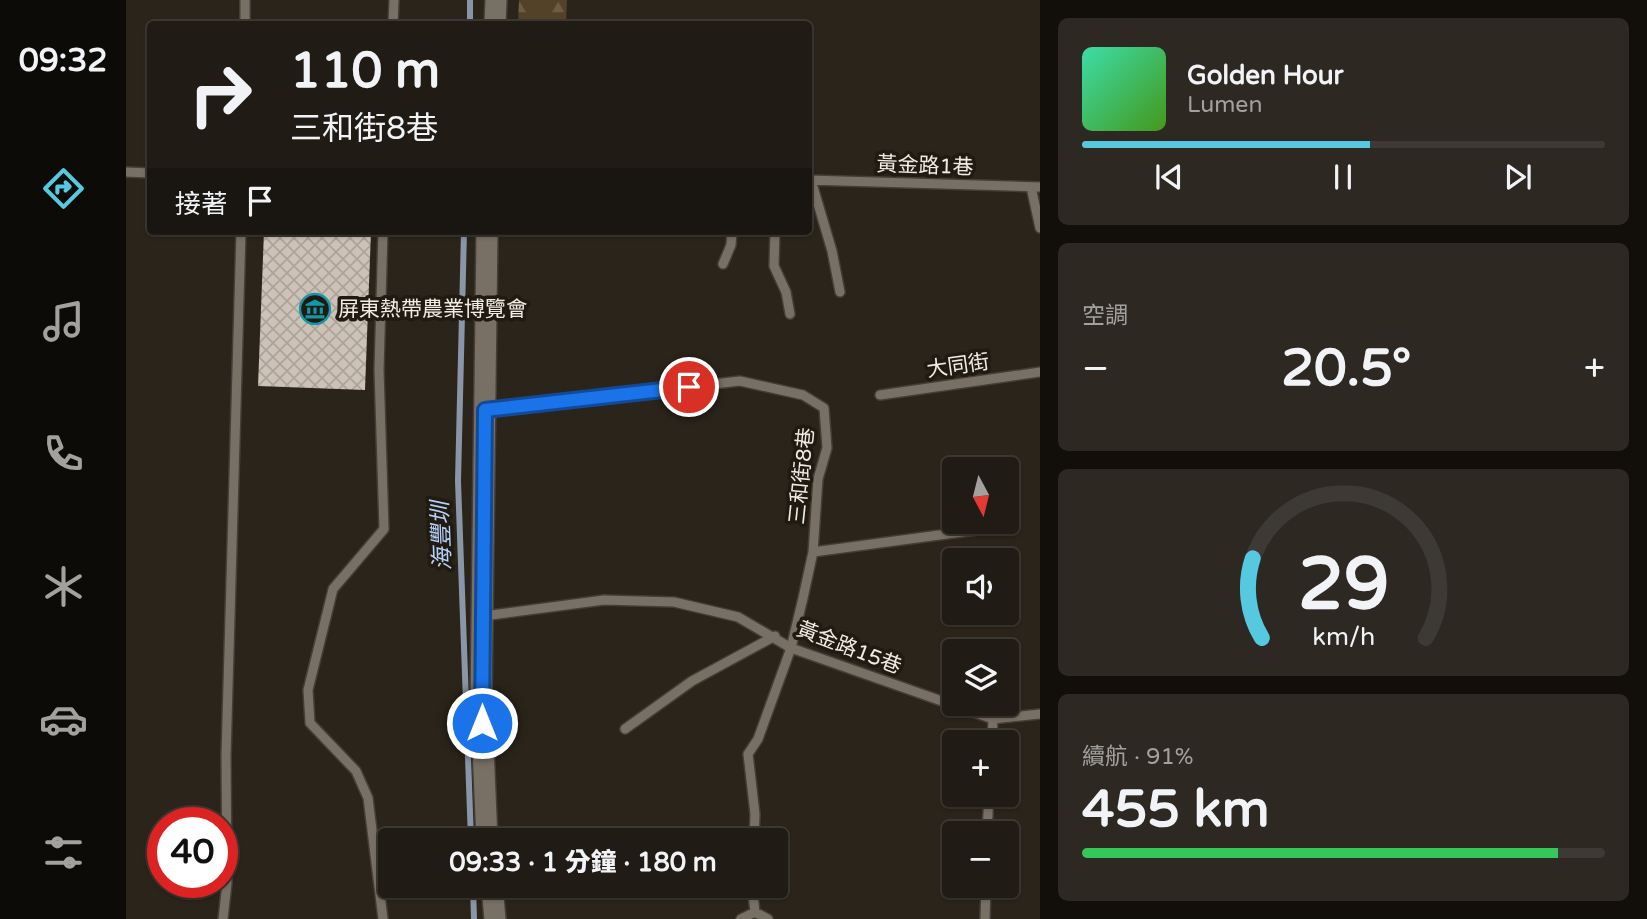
<!DOCTYPE html>
<html lang="zh-TW">
<meta charset="utf-8">
<style>
body{margin:0;font-family:"Varela Round","Noto Sans TC",sans-serif;background:#2d2822;color:#f1f3f6;height:100vh;display:flex;flex-direction:column;font-size:26px;white-space:nowrap}
*{box-sizing:border-box;margin:0}
p{font-size:23px;color:#a2a1a0}
.icon{flex:none;width:38px;height:38px;fill:none;stroke:currentColor;stroke-width:2;stroke-linecap:round;stroke-linejoin:round}
.map{position:relative;flex:1;overflow:hidden}
.panel{display:flex;flex-direction:column;gap:18px;padding:18px;background:#120f0b;width:607px}
.panel>*{flex:none}
.hud{position:absolute;left:21px;top:21px;width:665px;height:214px;border-radius:7px;box-shadow:0 2px 5px #0004,0 0 0 2px #3d3934;background:#201b14;color:#f1f3f6;overflow:hidden}
.needle{width:46px;rotate:173deg}
.fabs{position:absolute;left:816px;top:457px;display:grid;gap:14px}
.fabs a{display:grid;place-items:center;width:77px;height:77px;border-radius:7px;background:#201b14;box-shadow:0 2px 5px #0004,0 0 0 2px #3d3934;font-size:35px}
.speed{position:absolute;left:21px;top:807px;display:flex;gap:14px;font-size:35px;font-weight:700;text-align:center}
.speed>*{display:grid;place-content:center;width:91px;height:91px;border-radius:50%;background:#201b14;box-shadow:0 2px 5px #0004,0 0 0 2px #3d3934;line-height:1}
.speed .limit{border:10px solid #d22;background:#fff;color:#111}
.pin{position:absolute;display:grid;place-items:center;width:60px;height:60px;color:#fff;margin:-30px;border:4px solid #fff;border-radius:50%;box-shadow:0 2px 7px #0007}
.me{position:absolute;width:77px;margin:-38px;rotate:0deg;stroke-linejoin:round;filter:drop-shadow(0 0 5px #0008)}
.turn{display:flex;align-items:center;gap:24px;height:147px;padding:0 28px;font-size:32px}
.turn .icon{width:91px;height:91px;stroke-width:2.5}
.turn b{display:block;font-size:49px;line-height:60px}
.then{display:flex;align-items:center;height:66px;padding:0 28px;background:#0003;gap:14px;font-size:26px}
.big{font-size:52px;font-weight:800;line-height:1.1}
.panel .tile{flex:1;display:flex;flex-direction:column;justify-content:center;gap:10px;min-width:0;padding:0 24px;border-radius:10px;background:#2d2822}
.panel .dial{align-items:center;gap:0}
.dial svg{height:182px;overflow:visible;fill:none;stroke:#3d3934;stroke-width:7;stroke-linecap:round;text-anchor:middle}
.dial text{fill:#f1f3f6;stroke:none}
.song{display:flex;align-items:center;gap:21px}
.cover{width:84px;height:84px;border-radius:10px;background:linear-gradient(135deg,hsl(160 70% 55%),hsl(100 70% 35%))}
.played{height:7px;border-radius:4px;background:linear-gradient(90deg,#56c9e1 55%,#3d3934 55%)}
.keys{display:flex;justify-content:space-around;direction:ltr}
.heat{display:flex;justify-content:space-between;align-items:center;font-size:38px;direction:ltr}
.charge{height:10px;border-radius:5px;background:linear-gradient(90deg,#34c759 91%,#3d3934 0)}
.trip{position:absolute;left:252px;top:828px;width:410px;height:70px;border-radius:7px;background:#201b14;box-shadow:0 2px 5px #0004,0 0 0 2px #3d3934;font-weight:800;line-height:70px;text-align:center}
main{display:flex;flex:1;min-height:0}
.menu{display:flex;flex-direction:column;width:126px;justify-content:space-around;align-items:center;background:#0d0b08;color:#a2a1a0}
.menu .icon{width:49px;height:49px}
.menu .active{color:#56c9e1}
.menu b{font-size:32px;color:#f1f3f6}
.map>svg:first-child{display:block}
.forest{fill:url(#forest-firs)}
.lines{fill:none;stroke-linecap:round;stroke-linejoin:round}
.stream{stroke:#8a96a8;stroke-width:6}
.building{fill:url(#building-cross-hatch)}
.service-casing{stroke:#443e36;stroke-width:12}
.tertiary-casing{stroke:#443e36;stroke-width:24}
.service{stroke:#787065;stroke-width:9}
.tertiary{stroke:#787065;stroke-width:21}
.route-casing{stroke:#114b97;stroke-width:18}
.route{stroke:#1a73e8;stroke-width:12}
.labels{text-anchor:middle;dominant-baseline:central;stroke-width:7;stroke-linejoin:round;paint-order:stroke}
.street-label{font-size:21px;fill:#f0ebe5;stroke:#201a11}
.poi-label{font-size:21px;fill:#f0ebe5;stroke:#201a11;text-anchor:start}
.water-label{font-size:23px;font-style:italic;fill:#b4d1f9;stroke:#201a11}
</style>
<main>
<nav class="menu">
<b>09:32</b>
<svg class="icon active" aria-label="directions" viewBox="0 0 24 24"><path d="M12 3l9 9-9 9-9-9zM9 14v-3h6M13 9l2 2-2 2"/></svg>
<svg class="icon" aria-label="music" viewBox="0 0 24 24"><path d="M9 18V5l10-2v13"/><circle cx="6" cy="18" r="3"/><circle cx="16" cy="16" r="3"/></svg>
<svg class="icon" aria-label="phone" viewBox="0 0 24 24"><path d="M5 4h4l2 5-3 2q2 4 5 5l2-3 5 2v4C11 20 4 13 5 4z"/></svg>
<svg class="icon" aria-label="climate" viewBox="0 0 24 24"><path d="M12 3v18M4 7l16 10M4 17L20 7"/></svg>
<svg class="icon" aria-label="car" viewBox="0 0 24 24"><path d="M5 17H2v-5l4-1 3-4h7l3 4 3 1v5h-3M9 17h6M6 11h13"/><circle cx="7" cy="17" r="2"/><circle cx="17" cy="17" r="2"/></svg>
<svg class="icon" aria-label="filters" viewBox="0 0 24 24"><path d="M4 7h16M4 17h16"/><circle cx="9" cy="7" r="2"/><circle cx="15" cy="17" r="2"/></svg>
</nav>
<div class="map">
<svg width="914" height="919" viewBox="0 0 914 919">
<defs>
<pattern id="forest-firs" width="22" height="20" patternUnits="userSpaceOnUse" patternTransform="scale(1.75)"><rect width="22" height="20" fill="#544228"/><path d="M5 1l3.5 6h-7zM16 11l3.5 6h-7z" fill="#6d5d47"/></pattern>
<pattern id="building-cross-hatch" width="8" height="8" patternUnits="userSpaceOnUse" patternTransform="scale(1.75)"><rect width="8" height="8" fill="#cdc2b8"/><path d="M0 0l8 8M0 8l8-8" fill="none" stroke="#aca39b"/></pattern>
</defs>
<rect width="100%" height="100%" fill="#2a241a"/>
<path class="forest" d="M393,0H441L440,24H392Z"/>
<g class="lines">
<path class="stream" d="M344,24V0
M338,231L332,481L345,840
M347,886L348,919"/>
</g>
<path class="building" d="M138,231H245L239,390L132,386Z"/>
<g class="lines">
<g class="service-casing">
<path id="service" d="M119,24V0
M267,24L268,0
M0,172L24,173
M682,180L914,187
M685,180L706,251L714,292
M905,187L914,228
M257,231L253,370L258,529L207,589L182,690L184,723L230,771L242,798L257,919
M649,231L648,266L660,292L664,314
M597,264L605,245L606,231
M754,395L914,372
M359,410L614,381L677,395L698,408L701,448L692,479L687,552L677,598L665,648L632,739L622,754L629,814L628,840
M687,552L858,529
M358,616L478,600L548,602L612,617L665,648L867,719L914,714
M499,729L566,681L649,636
M866,742L867,719
M861,833L863,794
M626,886L629,912L642,919
M97,919L101,883L100,756L115,231
M615,919L629,912
M859,919L860,886"/>
</g>
<g class="tertiary-casing">
<path id="tertiary" d="M369,24L370,0
M361,840L355,700L361,231
M366,886L369,919"/>
</g>
<use href="#service" class="service"/>
<use href="#tertiary" class="tertiary"/>
</g>
<g class="lines">
<g class="route-casing">
<path id="route" d="M356,723L359,410L563,387"/>
</g>
<use href="#route" class="route"/>
</g>
<defs>
<g id="museum-ring" transform="scale(1.575)"><circle r="9.5" fill="#201a11" stroke="#0f9aa8" stroke-width="1.5"/><path d="M0-6L6-3V-2H-6V-3ZM-5-1h2V3h-2ZM-1-1h2V3h-2ZM3-1h2V3H3ZM-6 4H6V6H-6Z" fill="#0f9aa8"/></g>
</defs>
<g fill-rule="evenodd">
<use href="#museum-ring" x="189" y="309"/>
</g>
<g class="labels">
<g class="street-label">
<text transform="translate(799 166) rotate(2)">黃金路1巷</text>
<text transform="translate(832 366) rotate(-8)">大同街</text>
<text transform="translate(676 476) rotate(-84)">三和街8巷</text>
<text transform="translate(723 648) rotate(21)">黃金路15巷</text>
</g>
<g class="poi-label">
<text x="212" y="309">屏東熱帶農業博覽會</text>
</g>
<g class="water-label">
<text transform="translate(316 536) rotate(-92)">海豐圳</text>
</g>
</g>
</svg>
<div class="fabs">
<a><svg class="needle" viewBox="-14 -14 28 28"><path d="M0-13l5 13h-10z" fill="#e53935"/><path d="M0 13l5-13h-10z" fill="#a2a1a0"/></svg></a>
<a><svg class="icon" aria-label="sound" viewBox="0 0 24 24"><path d="M4 9h4l5-4v14l-5-4H4zM17 9q2 3 0 6"/></svg></a>
<a><svg class="icon" aria-label="layers" viewBox="0 0 24 24"><path d="M12 4l9 5-9 5-9-5zM3 14l9 5 9-5"/></svg></a>
<a>+</a>
<a>−</a>
</div>
<div class="speed"><div class="limit">40</div></div>
<div class="pin" style="left:563px;top:387px;background:#d93025"><svg class="icon" aria-label="arrive" viewBox="0 0 24 24"><path d="M6 21V4h12l-3 4 3 4H6"/></svg></div>
<svg class="me" style="left:356px;top:723px" viewBox="-20 -20 40 40"><circle r="17" fill="#1a73e8" stroke="#fff" stroke-width="3"/><path d="M0-11L8 9 0 5-8 9z" fill="#fff"/></svg>
<div class="trip">09:33 · 1 分鐘 · 180 m</div>
<div class="hud">
<div class="turn"><svg class="icon" aria-label="right" viewBox="0 0 24 24"><path d="M7 20v-9h11M14 6l5 5-5 5"/></svg><div><b>110 m</b>三和街8巷</div></div>
<div class="then">接著<svg class="icon" aria-label="arrive" viewBox="0 0 24 24"><path d="M6 21V4h12l-3 4 3 4H6"/></svg></div>
</div>
</div>
<section class="panel">
<div class="tile">
<div class="song"><i class="cover"></i><div><b>Golden Hour</b><p>Lumen</p></div></div>
<div class="played"></div>
<div class="keys"><svg class="icon" aria-label="previous" viewBox="0 0 24 24"><path d="M18 5L8 12l10 7zM5 5v14"/></svg><svg class="icon" aria-label="pause" viewBox="0 0 24 24"><path d="M8 5v14M16 5v14"/></svg><svg class="icon" aria-label="next" viewBox="0 0 24 24"><path d="M6 5l10 7-10 7zM19 5v14"/></svg></div>
</div>
<div class="tile"><p>空調</p>
<div class="heat"><a>−</a><b class="big">20.5°</b><a>+</a></div>
</div>
<div class="tile dial"><svg viewBox="0 0 100 80">
<path d="M14 69A42 42 0 1 1 86 69"/>
<path d="M14 69A42 42 0 0 1 10 34" stroke="#56c9e1"/>
<text x="50" y="56" font-size="32" font-weight="700">29</text>
<text x="50" y="72" font-size="11">km/h</text>
</svg></div>
<div class="tile"><p>續航 · 91%</p><b class="big">455 km</b><div class="charge"></div></div>
</section>
</main>
